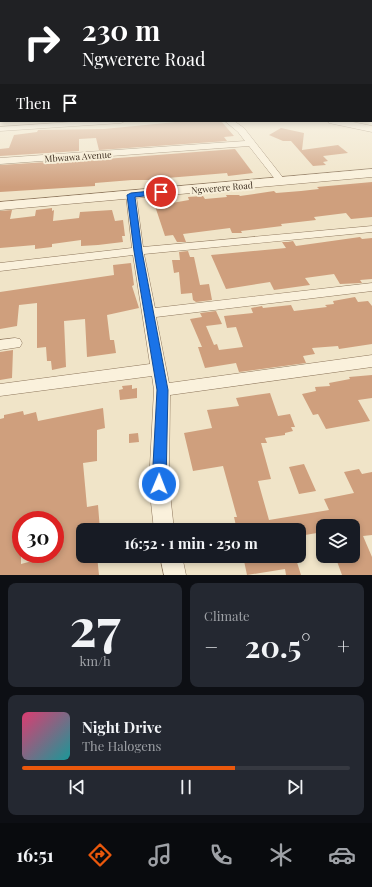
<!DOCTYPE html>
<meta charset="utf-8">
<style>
body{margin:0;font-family:"Playfair Display",serif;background:#242831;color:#f1f3f6;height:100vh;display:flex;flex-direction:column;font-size:15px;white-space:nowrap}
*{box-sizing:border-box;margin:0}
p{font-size:13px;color:#9ea1a6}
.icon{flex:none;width:22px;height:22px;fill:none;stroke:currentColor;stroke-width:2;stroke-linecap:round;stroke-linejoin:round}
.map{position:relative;height:575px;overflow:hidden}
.details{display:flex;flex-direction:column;gap:8px;padding:8px;background:#0d0f14;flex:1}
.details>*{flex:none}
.guide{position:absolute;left:0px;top:0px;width:372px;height:122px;box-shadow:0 2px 6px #0003;background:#202124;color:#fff;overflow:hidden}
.controls{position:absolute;left:316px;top:519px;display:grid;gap:8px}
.controls a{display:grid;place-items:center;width:44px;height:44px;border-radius:8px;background:#171b24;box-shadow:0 2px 6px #0003;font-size:20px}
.speed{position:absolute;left:12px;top:511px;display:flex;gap:8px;font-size:20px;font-weight:700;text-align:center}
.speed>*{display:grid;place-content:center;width:52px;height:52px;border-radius:50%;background:#171b24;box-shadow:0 2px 6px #0003;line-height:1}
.speed .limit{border:6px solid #d22;background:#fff;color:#111}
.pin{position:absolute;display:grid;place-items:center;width:34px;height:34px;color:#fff;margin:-17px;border:2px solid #fff;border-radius:50%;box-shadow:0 1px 4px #0007}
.me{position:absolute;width:44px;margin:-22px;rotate:1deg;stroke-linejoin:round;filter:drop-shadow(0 0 3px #0008)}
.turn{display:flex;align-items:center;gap:14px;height:84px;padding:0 16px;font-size:18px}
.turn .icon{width:52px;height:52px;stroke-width:2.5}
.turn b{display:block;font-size:28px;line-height:34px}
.then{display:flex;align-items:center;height:38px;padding:0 16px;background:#0003;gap:8px;font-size:15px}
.big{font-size:30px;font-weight:700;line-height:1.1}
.details .widget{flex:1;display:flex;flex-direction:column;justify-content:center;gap:6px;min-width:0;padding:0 14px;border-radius:8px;background:#242831}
.details .dial{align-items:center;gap:0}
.dial b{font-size:52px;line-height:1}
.song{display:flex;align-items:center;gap:12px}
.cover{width:48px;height:48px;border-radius:6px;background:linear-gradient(135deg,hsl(340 70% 55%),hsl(180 70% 35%))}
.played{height:4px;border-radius:2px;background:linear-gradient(90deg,#ea580c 65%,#363941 65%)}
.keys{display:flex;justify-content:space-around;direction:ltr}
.heat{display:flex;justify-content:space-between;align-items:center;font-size:22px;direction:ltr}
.details .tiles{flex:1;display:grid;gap:8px;grid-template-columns:1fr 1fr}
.widget:last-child{grid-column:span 2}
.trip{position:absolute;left:76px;top:523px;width:230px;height:40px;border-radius:8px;background:#171b24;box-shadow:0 2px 6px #0003;font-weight:700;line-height:40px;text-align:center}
.menu{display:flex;height:64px;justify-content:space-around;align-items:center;background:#090b0e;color:#9ea1a6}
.menu .icon{width:28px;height:28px}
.menu .current{color:#ea580c}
.menu b{font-size:18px;color:#f1f3f6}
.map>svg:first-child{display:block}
.building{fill:#cf9f7d;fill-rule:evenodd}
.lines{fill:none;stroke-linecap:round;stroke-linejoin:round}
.minor-casing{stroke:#8d765c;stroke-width:1}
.tertiary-casing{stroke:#8d765c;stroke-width:1}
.minor{fill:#faf1dc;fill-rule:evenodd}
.tertiary{fill:#faf1dc;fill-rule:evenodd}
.route{fill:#1a73e8;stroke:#114b97}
.labels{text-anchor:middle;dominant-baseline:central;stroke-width:4;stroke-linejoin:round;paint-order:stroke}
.far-street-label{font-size:9px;fill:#3d2e20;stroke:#f7eed8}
</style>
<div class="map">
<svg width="372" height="575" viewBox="0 0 372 575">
<rect width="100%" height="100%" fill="#f0e4c8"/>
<path class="building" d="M186,121H221L234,136L224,137L227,141L99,150L96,138L79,139V151L0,156V149L9,148L14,135L37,132L38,130L104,129Z
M281,128L304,133L302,150L338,145L348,153L323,156L328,161L323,162L326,165L313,166L291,141H283L269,135Z
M235,149L253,173L228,176L227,173L167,178L168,180H132L95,183V186L0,192V165L79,160V161Z
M372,182V217L351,219L346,213L314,217L316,220L281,224L282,226L241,231L242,233H232L230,228L183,234L186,242H177L173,235L165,236L155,206L189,200L188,197L203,196L205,199L227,197L226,195H239L240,196L274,191L276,193L301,191L319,189L317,187Z
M52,208V211L54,210L53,221L79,218L80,212L112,210L115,221L123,220L125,236H122L123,242L98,245L81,246V240L52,244V247L35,249V245L0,248V211L12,210L10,219L35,216L36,210Z
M360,237L362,239L372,238V279L360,280L362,283L340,284L334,274L305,278L310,285L274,290L270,282L226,289L211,255L286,248L282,242H288L293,241L296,246Z
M188,251L190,257H194L200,285L209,284L212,300L196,302L193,300L192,293L181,294L179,272L174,273L172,260H180L179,252Z
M131,263L134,285L132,286L139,308L107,315L110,340H114L116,353L87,357L85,319L64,321L66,367L52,370L51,361H47L46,347L37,348V303L19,305L17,326L0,329V292L114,275L113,265Z
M355,297L358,302L368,301L372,306V344L339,349L338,346L312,348L315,354L303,356L306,363L239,372L236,363L205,368L198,347H202L190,319L202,317L200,313L216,311L222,324L206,326L214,345L217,344L219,350L243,347L236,327L227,328L224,316L253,313L251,308L262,306L263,308L291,305L294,311L327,307L325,305L334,304L333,301Z
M13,350L12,378L0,380V352Z
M372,375V398L358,400L370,421L326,429L318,414L313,415L302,394L316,391L315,387L330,386L329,383L350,379L349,377Z
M132,385V389L137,388V398L120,400L119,390L123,389L122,386Z
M270,393L278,416L290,414L295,427H291L293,431L285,433V435L265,438L267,443H261L271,479L258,481L269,520L329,510L324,499L354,493L344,472L359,469L362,474L372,472V535L363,536L372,557V575H342L335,556H353V526H323V532L299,536V530H237L234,517H237L223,466L193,471L184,433L212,428L207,410L239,406L236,398Z
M103,408L105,428L97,430V461L83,463L87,507L98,505L100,530H83V556H97L99,575H0V419L4,418V415L23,411L24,415L36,412L38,421ZM21,520H55V555L21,564Z
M138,433L139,442L129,443V434Z
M304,464L316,491L299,494L289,467Z
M243,556H295L301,575H286L285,569L247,575Z"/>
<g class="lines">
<g class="minor-casing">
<path id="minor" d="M86,121H125L121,123L0,131V127Z
M225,121H234L244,128L284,179V183H278L249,146L0,164V158L245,141L238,132Z
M131,192L136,195L143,247L372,226V232L144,254L155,308L372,283V291L156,317L169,383L372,355V367L170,395L169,484L174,530H154L149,484L154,390L152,376L0,396V384L150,364L133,255L0,271V263L132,248L126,195Z
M15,338L20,339L22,343L20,347L0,350V340Z
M160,556H182L186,575H164Z"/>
</g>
<g class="tertiary-casing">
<path id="tertiary" d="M328,121H348L372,126V132L329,123Z
M372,169V177L0,210V202Z"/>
</g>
<use href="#minor" class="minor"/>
<use href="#tertiary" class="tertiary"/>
</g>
<linearGradient id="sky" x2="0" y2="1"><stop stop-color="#8fbad6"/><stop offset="0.57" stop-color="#f8f3e6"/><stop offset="1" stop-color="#f8f3e6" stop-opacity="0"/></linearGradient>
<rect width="372" height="187" fill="url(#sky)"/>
<path class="route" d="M161,190L163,191V194L135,197L142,251L168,390L166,484L164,488L159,490L154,488L152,484L157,390L134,251L127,195L131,193Z"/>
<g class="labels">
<g class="far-street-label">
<text transform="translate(78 156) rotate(-4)">Mbwawa Avenue</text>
<text transform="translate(222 187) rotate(-5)">Ngwerere Road</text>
</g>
</g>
</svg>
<div class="controls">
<a><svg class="icon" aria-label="layers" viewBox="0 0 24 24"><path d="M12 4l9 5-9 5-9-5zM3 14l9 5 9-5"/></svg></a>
</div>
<div class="speed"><div class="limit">30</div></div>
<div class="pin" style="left:161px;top:192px;background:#d93025"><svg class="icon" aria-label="arrive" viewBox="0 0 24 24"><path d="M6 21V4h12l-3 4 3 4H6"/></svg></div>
<svg class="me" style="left:159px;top:484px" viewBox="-20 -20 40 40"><circle r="17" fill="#1a73e8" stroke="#fff" stroke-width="3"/><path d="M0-11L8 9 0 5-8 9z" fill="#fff"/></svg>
<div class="trip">16:52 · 1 min · 250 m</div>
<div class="guide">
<div class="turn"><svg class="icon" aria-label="right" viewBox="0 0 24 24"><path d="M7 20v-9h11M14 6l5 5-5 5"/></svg><div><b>230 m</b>Ngwerere Road</div></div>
<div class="then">Then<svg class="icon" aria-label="arrive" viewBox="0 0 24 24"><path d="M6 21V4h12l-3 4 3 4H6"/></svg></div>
</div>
</div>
<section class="details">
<div class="tiles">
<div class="widget dial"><b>27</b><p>km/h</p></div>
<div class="widget"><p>Climate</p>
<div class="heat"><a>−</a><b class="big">20.5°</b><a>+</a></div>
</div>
<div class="widget">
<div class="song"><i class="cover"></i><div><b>Night Drive</b><p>The Halogens</p></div></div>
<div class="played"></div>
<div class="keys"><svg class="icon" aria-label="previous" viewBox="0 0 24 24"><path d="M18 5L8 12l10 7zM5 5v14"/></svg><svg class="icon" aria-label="pause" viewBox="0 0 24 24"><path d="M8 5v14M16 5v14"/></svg><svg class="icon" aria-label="next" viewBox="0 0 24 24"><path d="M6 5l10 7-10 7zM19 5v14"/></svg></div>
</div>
</div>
</section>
<nav class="menu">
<b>16:51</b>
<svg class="icon current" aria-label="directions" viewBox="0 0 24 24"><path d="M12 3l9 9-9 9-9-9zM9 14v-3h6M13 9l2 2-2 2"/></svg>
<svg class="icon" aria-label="music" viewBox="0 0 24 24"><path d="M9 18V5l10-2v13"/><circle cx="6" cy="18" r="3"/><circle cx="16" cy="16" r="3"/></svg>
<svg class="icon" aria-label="phone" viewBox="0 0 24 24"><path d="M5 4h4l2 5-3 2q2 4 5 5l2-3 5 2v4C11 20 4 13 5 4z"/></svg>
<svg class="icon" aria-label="climate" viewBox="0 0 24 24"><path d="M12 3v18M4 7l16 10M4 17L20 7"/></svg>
<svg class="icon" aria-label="car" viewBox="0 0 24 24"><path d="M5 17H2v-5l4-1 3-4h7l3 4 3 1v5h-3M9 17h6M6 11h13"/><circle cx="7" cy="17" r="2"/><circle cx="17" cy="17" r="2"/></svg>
</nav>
